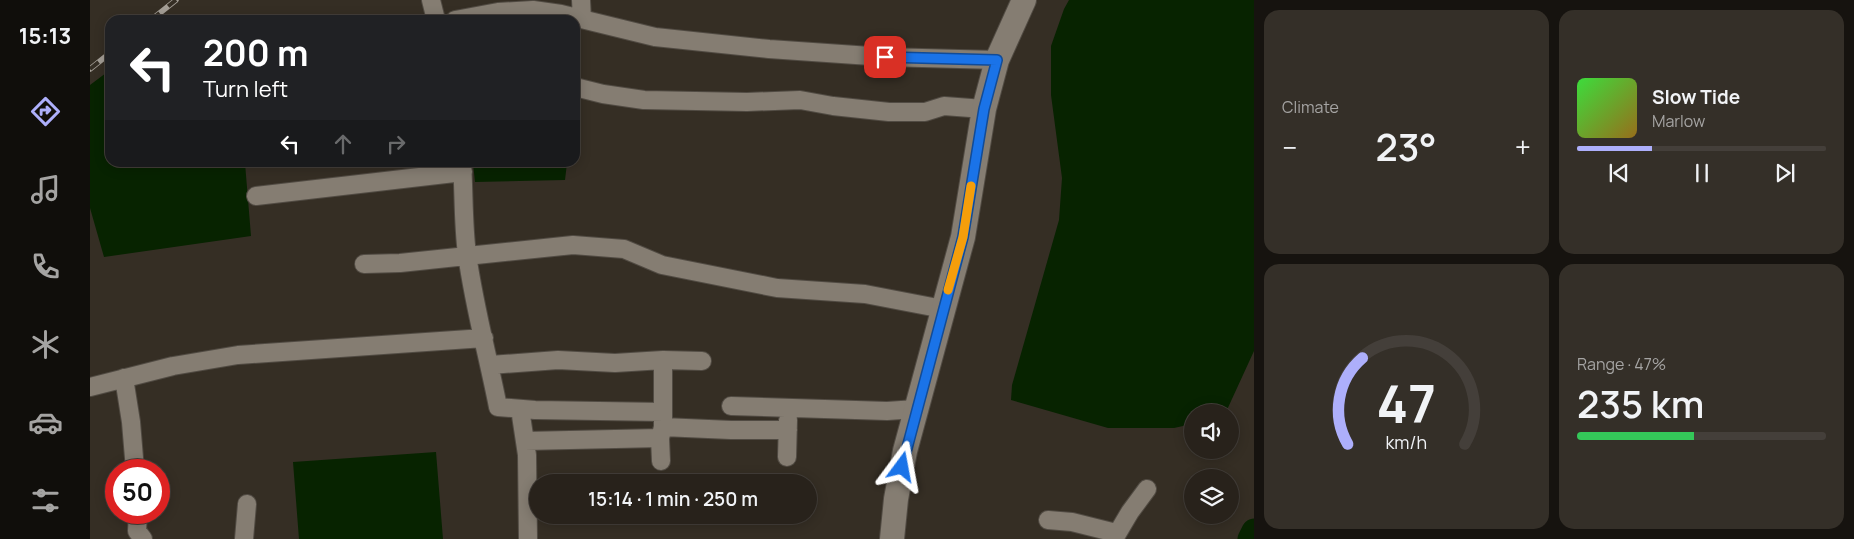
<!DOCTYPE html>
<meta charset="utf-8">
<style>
body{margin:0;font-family:Manrope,sans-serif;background:#342f28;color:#f1f3f6;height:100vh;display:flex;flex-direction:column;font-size:19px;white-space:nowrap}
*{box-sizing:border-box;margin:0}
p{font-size:16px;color:#a5a4a3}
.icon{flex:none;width:28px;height:28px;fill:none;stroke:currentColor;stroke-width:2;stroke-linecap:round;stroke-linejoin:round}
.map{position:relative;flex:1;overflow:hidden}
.details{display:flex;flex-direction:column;gap:10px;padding:10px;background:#16130f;width:600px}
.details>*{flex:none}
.hud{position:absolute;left:15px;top:15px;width:475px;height:152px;border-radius:15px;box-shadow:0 2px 12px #0003,0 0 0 1px #443f3a;background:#202124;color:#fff;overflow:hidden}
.buttons{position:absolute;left:1094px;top:404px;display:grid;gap:10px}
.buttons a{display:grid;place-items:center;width:55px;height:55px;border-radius:50%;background:#28221b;box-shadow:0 2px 12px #0003,0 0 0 1px #443f3a;font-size:25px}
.speed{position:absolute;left:15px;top:459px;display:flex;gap:10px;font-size:25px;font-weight:700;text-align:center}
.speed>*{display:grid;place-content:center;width:65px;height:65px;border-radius:50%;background:#28221b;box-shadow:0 2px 12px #0003,0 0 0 1px #443f3a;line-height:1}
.speed .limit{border:8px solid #d22;background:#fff;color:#111}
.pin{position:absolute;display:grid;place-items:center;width:42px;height:42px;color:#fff;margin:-21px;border-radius:10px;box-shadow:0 2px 8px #0006}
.me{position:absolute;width:55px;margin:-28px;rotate:13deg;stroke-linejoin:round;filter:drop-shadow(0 0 4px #0008)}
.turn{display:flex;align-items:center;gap:18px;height:105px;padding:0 15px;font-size:22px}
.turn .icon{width:65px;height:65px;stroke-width:2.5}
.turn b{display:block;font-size:35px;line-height:42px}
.lanes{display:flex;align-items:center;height:48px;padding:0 15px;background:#0003;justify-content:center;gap:25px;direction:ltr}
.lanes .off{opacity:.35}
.big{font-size:38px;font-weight:600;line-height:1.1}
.details .card{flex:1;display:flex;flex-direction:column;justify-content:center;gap:8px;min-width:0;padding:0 18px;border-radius:15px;background:#342f28}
.details .dial{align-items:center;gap:0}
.dial svg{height:130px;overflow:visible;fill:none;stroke:#443f3a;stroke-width:7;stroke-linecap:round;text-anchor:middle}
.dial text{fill:#f1f3f6;stroke:none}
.song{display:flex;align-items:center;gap:15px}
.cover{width:60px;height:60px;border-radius:8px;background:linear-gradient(135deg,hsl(120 70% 55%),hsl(40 70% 35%))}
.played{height:5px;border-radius:2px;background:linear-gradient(90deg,#adaffb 30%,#443f3a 30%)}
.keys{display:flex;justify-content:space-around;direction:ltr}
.heat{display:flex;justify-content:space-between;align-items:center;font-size:28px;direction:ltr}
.charge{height:8px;border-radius:4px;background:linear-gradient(90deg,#34c759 47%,#443f3a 0)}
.details .tiles{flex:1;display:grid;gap:10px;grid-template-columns:repeat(2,1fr)}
.trip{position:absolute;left:439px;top:474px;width:288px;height:50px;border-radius:25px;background:#28221b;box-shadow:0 2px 12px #0003,0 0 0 1px #443f3a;font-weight:600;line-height:50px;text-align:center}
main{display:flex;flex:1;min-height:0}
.dock{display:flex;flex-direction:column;width:90px;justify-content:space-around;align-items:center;background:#100e0b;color:#a5a4a3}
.dock .icon{width:35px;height:35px}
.dock .selected{color:#adaffb}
.dock b{font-size:22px;color:#f1f3f6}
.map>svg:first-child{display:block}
.water{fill:#072300}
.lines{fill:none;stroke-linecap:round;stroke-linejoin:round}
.river{stroke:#072300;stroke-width:25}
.minor-casing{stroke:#514b43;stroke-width:20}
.secondary-casing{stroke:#514b43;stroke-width:26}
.minor{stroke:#857d72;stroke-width:18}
.secondary{stroke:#857d72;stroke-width:24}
.rail-casing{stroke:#a49e96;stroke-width:5.5}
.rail{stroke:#352e24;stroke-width:4;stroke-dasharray:11;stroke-linecap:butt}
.route-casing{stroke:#114b97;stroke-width:12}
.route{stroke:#1a73e8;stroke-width:9}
.slow{stroke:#f59e0b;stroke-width:9}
</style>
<main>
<nav class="dock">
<b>15:13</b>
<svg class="icon selected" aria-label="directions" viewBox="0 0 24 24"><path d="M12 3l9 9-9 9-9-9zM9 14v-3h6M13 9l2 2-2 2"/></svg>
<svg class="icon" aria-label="music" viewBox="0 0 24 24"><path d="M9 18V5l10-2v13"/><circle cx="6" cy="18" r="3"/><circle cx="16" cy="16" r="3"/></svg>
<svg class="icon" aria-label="phone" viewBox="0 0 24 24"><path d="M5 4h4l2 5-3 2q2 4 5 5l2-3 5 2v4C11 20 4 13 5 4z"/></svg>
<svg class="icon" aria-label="climate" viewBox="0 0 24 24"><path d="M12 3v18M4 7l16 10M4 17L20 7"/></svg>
<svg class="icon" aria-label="car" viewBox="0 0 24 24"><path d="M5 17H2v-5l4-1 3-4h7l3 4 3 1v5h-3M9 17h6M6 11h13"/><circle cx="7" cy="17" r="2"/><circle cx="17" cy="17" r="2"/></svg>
<svg class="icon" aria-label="filters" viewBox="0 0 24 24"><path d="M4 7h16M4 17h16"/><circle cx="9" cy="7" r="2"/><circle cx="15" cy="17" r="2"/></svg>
</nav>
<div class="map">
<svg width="1164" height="539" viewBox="0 0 1164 539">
<rect width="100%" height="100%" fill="#352e24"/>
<path class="water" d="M979,0H1164V351L1136,412H1102V424L1084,428H1018L921,400L922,385L969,220L972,178L961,95V46L974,9Z
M20,70V162L155,163L161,236L14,257L0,208V85Z
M383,163V162L477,163L475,180L385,182Z
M346,452L353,539H209L203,462Z"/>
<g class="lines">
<path class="river" d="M1160,539L1164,531"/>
<g class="minor-casing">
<path id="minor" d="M341,0L346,20
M491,0L492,19
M365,20L408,12L443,10L471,14L565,37L679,49L795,57L907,60
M485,87L513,94L554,100L657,102L710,100L743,106L799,112H835L854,106L894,109
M372,162C374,193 373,224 377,254C384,306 398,356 408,407L445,410L573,412
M166,196L373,172
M274,264L310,263L483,245L534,249L572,265L687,288L775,294L853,309
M400,365L468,360L525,363L573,360L612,361
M34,378L41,422L45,470
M0,387L83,366L148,355L394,338
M641,406L797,411L826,409
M430,409L437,455L438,539
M573,427L641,430H698
M435,441L570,438
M697,457L698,420
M571,461L570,438L573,427V360
M48,512L47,531L53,539
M958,520L982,522L1026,533
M154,539L157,504
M1024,539L1040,512L1057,489"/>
</g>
<g class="secondary-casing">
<path id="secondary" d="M802,539L806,499L815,451L873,237L894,109L907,60L934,0"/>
</g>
<use href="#minor" class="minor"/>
<use href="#secondary" class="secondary"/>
<g class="rail-casing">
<path id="rail" d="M61,20L86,0
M0,69L20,53"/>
</g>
<use href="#rail" class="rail"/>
</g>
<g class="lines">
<g class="route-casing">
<path id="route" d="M795,57L907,60L894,109L873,237L812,467"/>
</g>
<use href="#route" class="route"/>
<path class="slow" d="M858,290L873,237L881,186"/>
</g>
</svg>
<div class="buttons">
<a><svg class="icon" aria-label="sound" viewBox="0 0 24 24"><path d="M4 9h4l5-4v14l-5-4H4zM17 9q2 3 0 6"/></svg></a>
<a><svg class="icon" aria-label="layers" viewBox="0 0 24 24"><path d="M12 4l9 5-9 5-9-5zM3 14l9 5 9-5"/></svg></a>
</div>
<div class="speed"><div class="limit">50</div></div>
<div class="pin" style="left:795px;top:57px;background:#d93025"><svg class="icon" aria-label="arrive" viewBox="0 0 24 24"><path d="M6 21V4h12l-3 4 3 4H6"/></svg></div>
<svg class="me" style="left:812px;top:467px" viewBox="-20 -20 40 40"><path d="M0-17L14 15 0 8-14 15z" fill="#1a73e8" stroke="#fff" stroke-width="4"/></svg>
<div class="trip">15:14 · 1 min · 250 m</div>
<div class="hud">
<div class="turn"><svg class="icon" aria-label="left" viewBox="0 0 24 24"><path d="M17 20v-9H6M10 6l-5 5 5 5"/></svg><div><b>200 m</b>Turn left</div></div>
<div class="lanes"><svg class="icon" aria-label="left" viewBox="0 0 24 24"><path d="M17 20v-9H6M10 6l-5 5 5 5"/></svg><svg class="icon off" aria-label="ahead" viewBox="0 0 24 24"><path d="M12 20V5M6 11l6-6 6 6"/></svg><svg class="icon off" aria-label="right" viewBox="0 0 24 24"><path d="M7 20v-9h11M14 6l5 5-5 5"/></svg></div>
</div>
</div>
<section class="details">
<div class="tiles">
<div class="card"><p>Climate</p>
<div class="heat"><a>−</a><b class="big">23°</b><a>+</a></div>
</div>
<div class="card">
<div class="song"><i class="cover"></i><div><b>Slow Tide</b><p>Marlow</p></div></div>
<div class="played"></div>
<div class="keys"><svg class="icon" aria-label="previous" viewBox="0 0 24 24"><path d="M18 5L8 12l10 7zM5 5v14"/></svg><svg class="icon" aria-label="pause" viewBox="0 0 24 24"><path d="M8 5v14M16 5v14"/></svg><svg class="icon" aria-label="next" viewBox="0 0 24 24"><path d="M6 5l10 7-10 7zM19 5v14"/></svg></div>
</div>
<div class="card dial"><svg viewBox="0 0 100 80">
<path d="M14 69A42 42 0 1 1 86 69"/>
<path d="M14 69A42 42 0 0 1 23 16" stroke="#adaffb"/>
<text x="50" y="56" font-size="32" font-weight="700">47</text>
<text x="50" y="72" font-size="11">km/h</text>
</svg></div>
<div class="card"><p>Range · 47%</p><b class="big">235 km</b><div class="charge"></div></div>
</div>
</section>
</main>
